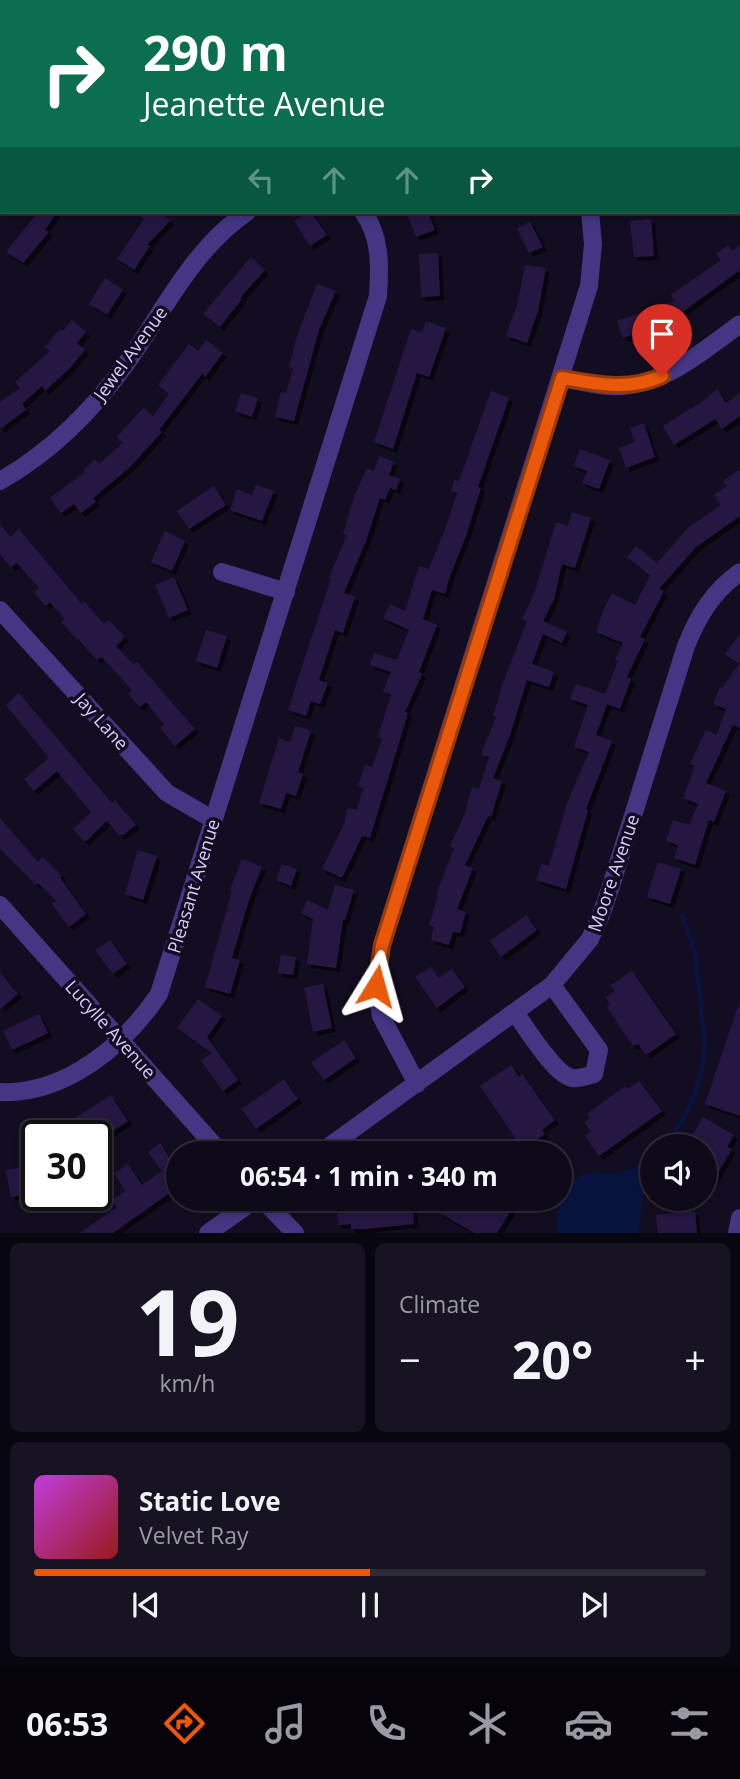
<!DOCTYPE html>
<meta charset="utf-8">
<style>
body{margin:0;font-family:"Open Sans",sans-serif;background:#171322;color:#f1f3f6;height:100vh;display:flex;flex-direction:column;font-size:26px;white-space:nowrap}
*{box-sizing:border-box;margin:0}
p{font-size:23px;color:#9b9aa2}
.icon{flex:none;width:38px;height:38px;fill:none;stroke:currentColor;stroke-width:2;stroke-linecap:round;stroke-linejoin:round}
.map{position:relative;height:1233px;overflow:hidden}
.panel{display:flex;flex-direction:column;gap:10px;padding:10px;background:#08060e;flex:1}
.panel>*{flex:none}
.banner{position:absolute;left:0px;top:0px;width:740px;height:214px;box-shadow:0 4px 10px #0003,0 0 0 2px #2e2b38;background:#0b6e4f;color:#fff;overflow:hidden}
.controls{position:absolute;left:640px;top:1134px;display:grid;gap:14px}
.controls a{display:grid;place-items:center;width:77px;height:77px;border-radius:50%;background:#0e0a19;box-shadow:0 4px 10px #0003,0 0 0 2px #2e2b38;font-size:35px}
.speed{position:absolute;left:21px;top:1120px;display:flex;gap:14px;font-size:35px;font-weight:700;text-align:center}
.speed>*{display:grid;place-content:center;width:91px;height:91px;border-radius:50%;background:#0e0a19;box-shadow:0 4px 10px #0003,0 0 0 2px #2e2b38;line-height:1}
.speed .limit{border:4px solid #111;border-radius:10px;background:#fff;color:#111}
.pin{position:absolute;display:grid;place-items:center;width:60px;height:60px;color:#fff;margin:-72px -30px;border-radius:50% 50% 50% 0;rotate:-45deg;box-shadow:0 0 7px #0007}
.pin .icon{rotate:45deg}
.me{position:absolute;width:77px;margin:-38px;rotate:8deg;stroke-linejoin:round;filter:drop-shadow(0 0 5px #0008)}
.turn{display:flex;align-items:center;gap:24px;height:147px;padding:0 28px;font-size:32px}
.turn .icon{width:91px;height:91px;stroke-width:2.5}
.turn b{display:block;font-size:49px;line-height:60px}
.lanes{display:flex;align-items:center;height:66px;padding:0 28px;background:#0003;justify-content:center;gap:35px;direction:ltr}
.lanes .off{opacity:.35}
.big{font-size:52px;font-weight:700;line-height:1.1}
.panel .widget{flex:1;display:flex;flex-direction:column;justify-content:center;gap:10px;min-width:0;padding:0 24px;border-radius:10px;background:#171322}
.panel .dial{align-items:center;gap:0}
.dial b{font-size:91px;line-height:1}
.song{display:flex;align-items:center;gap:21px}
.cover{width:84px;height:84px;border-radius:10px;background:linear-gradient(135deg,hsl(290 70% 55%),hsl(0 70% 35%))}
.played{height:7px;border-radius:4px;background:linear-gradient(90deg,#ea580c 50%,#2e2b38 50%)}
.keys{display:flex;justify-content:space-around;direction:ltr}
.heat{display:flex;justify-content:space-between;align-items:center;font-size:38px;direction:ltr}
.panel .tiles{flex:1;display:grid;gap:10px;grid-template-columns:1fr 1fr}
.widget:last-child{grid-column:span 2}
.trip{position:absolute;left:166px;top:1141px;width:406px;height:70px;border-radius:35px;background:#0e0a19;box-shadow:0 4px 10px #0003,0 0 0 2px #2e2b38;font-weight:700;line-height:70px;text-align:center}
.tab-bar{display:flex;height:112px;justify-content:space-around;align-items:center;background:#06040a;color:#9b9aa2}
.tab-bar .icon{width:49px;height:49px}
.tab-bar .active{color:#ea580c}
.tab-bar b{font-size:32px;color:#f1f3f6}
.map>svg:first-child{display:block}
.water{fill:#08143f}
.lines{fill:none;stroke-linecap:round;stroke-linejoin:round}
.stream{stroke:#08143f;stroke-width:4.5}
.building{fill:#271843;filter:url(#shadow)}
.minor{stroke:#443682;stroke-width:18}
.route-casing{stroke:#983908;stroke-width:18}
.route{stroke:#ea580c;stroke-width:12}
.labels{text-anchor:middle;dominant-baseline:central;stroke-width:7;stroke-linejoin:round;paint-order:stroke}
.street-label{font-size:18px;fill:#dacdff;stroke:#130d21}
</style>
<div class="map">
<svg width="740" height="1233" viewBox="0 0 740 1233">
<defs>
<filter id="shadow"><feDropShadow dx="4" dy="4" stdDeviation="0" flood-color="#0009"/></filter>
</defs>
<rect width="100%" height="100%" fill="#130d21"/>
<path class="water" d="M653,1157V1169L642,1197L639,1233H558C554,1206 562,1174 596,1172C603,1172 611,1175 618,1173C631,1171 642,1164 653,1157Z"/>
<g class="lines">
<path class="stream" d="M665,1146L683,1120L694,1096L702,1069L705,1043L695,953L682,915"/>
</g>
<path class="building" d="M38,212H57L45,230L49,232L23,263L6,252Z
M136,212H161L170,221L147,245L150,246L134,270L117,259L144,219Z
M308,212H311L327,235L310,246L294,221Z
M406,212H428L435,230L416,237Z
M651,219L654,256L634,257L630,221Z
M530,222L543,247L529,253L517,228Z
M728,245L732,251L740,245V270L666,324L623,338L617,321L675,301L671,295L721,260L716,254Z
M438,253L440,296L421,297L419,254Z
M251,257L265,270L240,298L242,299L220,327L203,314Z
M525,265L546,268L538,311L527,343L506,336L518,302Z
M105,278L123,290L107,315L89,304Z
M317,284L336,291L319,330L294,421L275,417L281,392L286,393L293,368L289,367L297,336Z
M72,320L86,332L77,343L85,350L69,369L45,391L42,386L22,404L26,410L0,429V402L20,388L15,382L50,351L45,347L60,329L63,331Z
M426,321L446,328L429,377L417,373L393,449L374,442L411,329L422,333Z
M206,340L223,353L205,377L202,374L159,430L162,432L129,468L93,498L96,502L81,513L74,504L61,513L50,498L85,472L84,470L95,459L99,464L123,443L117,437L144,407L153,416L169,394L158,385L189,344L198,351Z
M717,389L726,403L740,393V416L722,429L715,419L674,445L663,426L703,401Z
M491,391L509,398L478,487L481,488L466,536L450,576L445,594L432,590L423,619L437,625L419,672L422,674L405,712L408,713L370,838L362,836L342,878L322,869L344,824L348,808L357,810L363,788L358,786L365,765L372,767L382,738L378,737L391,695L383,691L391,672L370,665L374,653L397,660L409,630L383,618L390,604L405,611L419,566L429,569L447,524L457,493L451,491L454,480L459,481Z
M241,393L258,398L252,417L235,411Z
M644,423L655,457L626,468L619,448L635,442L630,428Z
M580,449L610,460L599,489L582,483L587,471L574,466Z
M379,456L394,462L389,475L400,479L396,490L390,488L385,500L380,498L366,541L344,593L355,597L343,633L335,630L319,680L328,683L320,704L311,701L306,716L288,710L331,578L329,577L347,535L343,534L354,497L367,468L374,471Z
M740,469V516L696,547L659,589L664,591L640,637L645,639L627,677L631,679L620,709L607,704L596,735L612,741L586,809L588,810L566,889L536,880L541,864L549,866L567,803L589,752L574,747L588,705L570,699L576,684L605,694L618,661L615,660L623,643L596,632L604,609L612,593L635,605L650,576L627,557L636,546L657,563L689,527L721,505L714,495L727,486L723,481Z
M256,485L274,491L262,521L230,510L237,489L252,495Z
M214,486L226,505L189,529L177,511Z
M572,512L591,518L575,568L562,564L554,599L543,621L567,632L562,643L543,634L532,664L554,672L549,687L527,680L510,735L493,778L502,781L491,817L488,816L465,865L473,868L457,909L466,912L460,933L453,932L449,945L431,940L434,927L429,925L438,896L436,895L454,848L450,846L464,816L472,787L479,789L489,757L481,754L496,717L493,716L503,683L527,621L522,619L534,594L556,522L568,526Z
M0,524L11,537L19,529L82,604L84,601L104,624L109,620L125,637L116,646L134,665L137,662L195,729L175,746L160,728L164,724L146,702L140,707L128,694L132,690L114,670L101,657L97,660L78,639L77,640L61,622L65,619L50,602L46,606L34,592L39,588L17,563L11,567L0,554Z
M165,531L185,541L172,571L151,562Z
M174,577L188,610L169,618L155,585Z
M206,630L227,636L217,668L196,661Z
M740,634V728L733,725L706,783L726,791L714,822L709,820L695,865L674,858L678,845L666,841L673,820L689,825L698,804L683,798L695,766L690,764L706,730L717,735L726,709L713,704L720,687L722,688L739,664L725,654Z
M19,693L112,803L115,800L136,825L123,835H119L107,821L85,842L73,829L91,812L57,771L34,791L24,779L49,758L6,705Z
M295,726L311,731L298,772L303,774L296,796L286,793L281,809L259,803L279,738L290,742Z
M0,818L38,862L43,857L62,876L60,878L86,914L69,927L52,904L56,901L38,883L36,885L0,849Z
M138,850L157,856L143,900L125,894Z
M242,859L262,867L249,900L232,958L240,960L230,994L205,987L232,891L230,890Z
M658,862L681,869L670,904L647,897Z
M282,864L297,869L291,886L276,880Z
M335,885L354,890L345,920H343L336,968L307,964L313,919L301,913L307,900L328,910Z
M526,915L537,930L501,957L490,941Z
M110,940L127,964L113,974L95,950Z
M281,955L296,957L293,975L278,973Z
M431,967L439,978L452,969L465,987L437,1008L415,977Z
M632,971L676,1034L646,1055L638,1044L633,1046L607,1007L610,1004L606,997L615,991L611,985Z
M0,972L18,994L0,1009Z
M323,984L332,1028L313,1032L304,988Z
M198,999L222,1016L207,1037L238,1080L223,1091L201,1061L211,1053L177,1028Z
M738,1006H740V1116L705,1104Z
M39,1014L48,1033L12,1050L3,1031Z
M344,1040L356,1058L324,1080L311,1063Z
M511,1065L519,1077L522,1074L555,1120L542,1130L545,1134L523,1149L480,1086Z
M284,1079L298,1099L256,1129L242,1109Z
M639,1081L662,1111L599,1156L585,1136L591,1132L584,1122L590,1118L587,1114L625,1086L628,1089Z
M111,1095L128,1121L107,1135L103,1128L91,1136H24V1134L68,1119L69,1122Z
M703,1117L734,1135L727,1147L732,1149L705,1195V1146H686Z
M160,1143L173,1163L178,1159V1187L113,1233H80L117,1207L112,1200L125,1191L114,1173L128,1164L142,1185L162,1171L148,1152Z
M24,1167L28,1194L11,1197L6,1170Z
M336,1199H412L414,1224L365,1229H351V1224L338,1225Z
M425,1199H498L513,1207L497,1233H474L438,1212L441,1208Z
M695,1211L697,1233H658L656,1215Z"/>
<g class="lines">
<path class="minor" d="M452,0L454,2
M717,0L718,2
M188,2L190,0
M738,32L740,34
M0,193L2,190
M562,378C578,381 594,385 610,386C661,389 701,352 740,324
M0,481C51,452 94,409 128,361C165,309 193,249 247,212
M222,572L286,592
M0,610L167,793L214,820
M0,905L221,1153
M515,1013C527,1028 555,1076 573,1078C580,1079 587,1076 594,1074L599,1050L552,985
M417,1084L381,1016L376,986L382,945L589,286L593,244L590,212
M0,1092C65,1095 125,1045 159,994L378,296C380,267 381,236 363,212
M320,1153L552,985L590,939L601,915L611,886L686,646C698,616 713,591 740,572
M262,1199L295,1233
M208,1233L256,1199
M737,1233L740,1218"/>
</g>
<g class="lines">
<g class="route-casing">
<path id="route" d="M376,986L382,945L562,378C596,384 629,391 662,376"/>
</g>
<use href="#route" class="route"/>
</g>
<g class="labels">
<g class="street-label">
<text transform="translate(130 353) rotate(-54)">Jewel Avenue</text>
<text transform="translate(102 721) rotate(48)">Jay Lane</text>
<text transform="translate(613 873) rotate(-71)">Moore Avenue</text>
<text transform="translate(193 886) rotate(-73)">Pleasant Avenue</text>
<text transform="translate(111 1029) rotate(48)">Lucylle Avenue</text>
</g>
</g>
</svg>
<div class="controls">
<a><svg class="icon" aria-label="sound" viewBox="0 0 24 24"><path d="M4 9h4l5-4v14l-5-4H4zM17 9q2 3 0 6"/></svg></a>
</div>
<div class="speed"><div class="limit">30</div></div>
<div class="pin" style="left:662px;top:376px;background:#d93025"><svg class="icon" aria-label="arrive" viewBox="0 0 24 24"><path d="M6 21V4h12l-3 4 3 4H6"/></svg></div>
<svg class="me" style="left:376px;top:986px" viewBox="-20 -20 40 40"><path d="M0-17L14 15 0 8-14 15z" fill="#ea580c" stroke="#fff" stroke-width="4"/></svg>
<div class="trip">06:54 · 1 min · 340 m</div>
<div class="banner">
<div class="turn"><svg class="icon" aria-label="right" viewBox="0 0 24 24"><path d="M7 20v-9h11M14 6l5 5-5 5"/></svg><div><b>290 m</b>Jeanette Avenue</div></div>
<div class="lanes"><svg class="icon off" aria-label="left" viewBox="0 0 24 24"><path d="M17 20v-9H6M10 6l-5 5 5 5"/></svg><svg class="icon off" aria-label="ahead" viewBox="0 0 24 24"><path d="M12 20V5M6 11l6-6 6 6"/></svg><svg class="icon off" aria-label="ahead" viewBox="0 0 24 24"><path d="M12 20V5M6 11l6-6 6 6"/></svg><svg class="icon" aria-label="right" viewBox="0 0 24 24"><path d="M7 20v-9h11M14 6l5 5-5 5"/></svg></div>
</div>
</div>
<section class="panel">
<div class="tiles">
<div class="widget dial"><b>19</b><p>km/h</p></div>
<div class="widget"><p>Climate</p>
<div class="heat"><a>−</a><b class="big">20°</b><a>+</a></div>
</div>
<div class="widget">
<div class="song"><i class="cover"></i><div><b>Static Love</b><p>Velvet Ray</p></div></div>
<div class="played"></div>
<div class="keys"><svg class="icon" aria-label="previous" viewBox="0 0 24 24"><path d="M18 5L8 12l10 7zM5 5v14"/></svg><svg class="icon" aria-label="pause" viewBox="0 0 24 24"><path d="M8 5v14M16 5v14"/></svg><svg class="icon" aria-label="next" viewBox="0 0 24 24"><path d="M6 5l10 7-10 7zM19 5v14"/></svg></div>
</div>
</div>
</section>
<nav class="tab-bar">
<b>06:53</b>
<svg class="icon active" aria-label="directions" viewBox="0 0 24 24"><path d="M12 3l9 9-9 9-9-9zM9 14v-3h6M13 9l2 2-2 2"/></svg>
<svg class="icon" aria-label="music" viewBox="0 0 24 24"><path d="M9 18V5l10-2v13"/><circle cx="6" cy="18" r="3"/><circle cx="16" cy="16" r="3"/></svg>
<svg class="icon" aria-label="phone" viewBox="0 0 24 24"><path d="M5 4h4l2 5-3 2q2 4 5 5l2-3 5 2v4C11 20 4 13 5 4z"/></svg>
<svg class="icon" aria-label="climate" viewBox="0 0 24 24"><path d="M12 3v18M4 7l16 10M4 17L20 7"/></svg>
<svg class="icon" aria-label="car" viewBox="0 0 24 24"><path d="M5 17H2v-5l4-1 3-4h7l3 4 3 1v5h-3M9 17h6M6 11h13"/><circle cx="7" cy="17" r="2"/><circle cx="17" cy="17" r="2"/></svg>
<svg class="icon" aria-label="filters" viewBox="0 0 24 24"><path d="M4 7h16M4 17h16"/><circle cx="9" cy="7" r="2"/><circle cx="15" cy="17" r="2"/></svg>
</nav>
